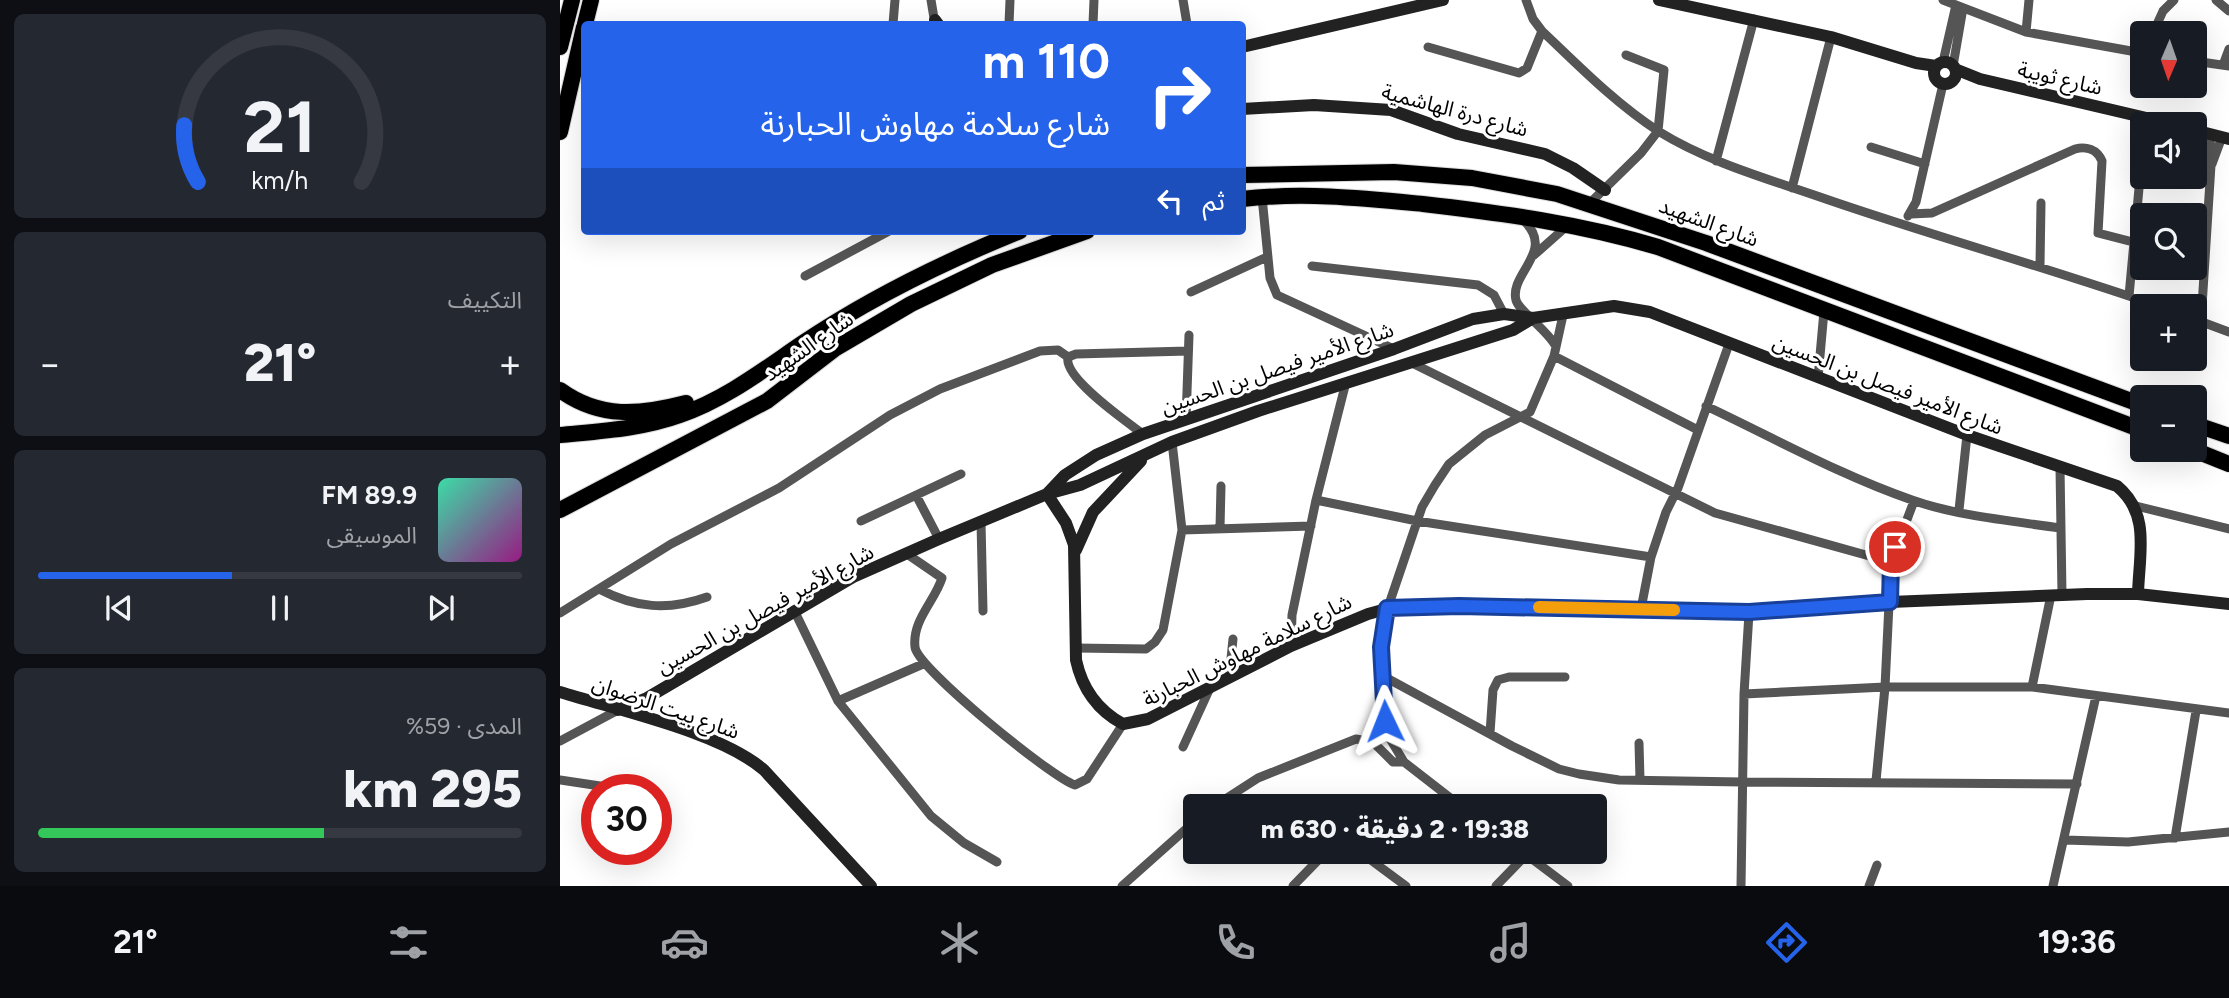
<!DOCTYPE html>
<html lang="ar">
<meta charset="utf-8">
<style>
body{margin:0;font-family:Figtree,"Noto Sans Arabic",sans-serif;background:#242831;color:#f1f3f6;direction:rtl;height:100vh;display:flex;flex-direction:column;font-size:26px;white-space:nowrap}
*{box-sizing:border-box;margin:0}
p{font-size:23px;color:#9ea1a6}
.icon{flex:none;width:38px;height:38px;fill:none;stroke:currentColor;stroke-width:2;stroke-linecap:round;stroke-linejoin:round}
.map{position:relative;flex:1;overflow:hidden;direction:ltr}
.details{display:flex;flex-direction:column;gap:14px;padding:14px;background:#0d0f14;width:560px}
.details>*{flex:none}
.guide{position:absolute;left:21px;top:21px;width:665px;height:214px;border-radius:7px;box-shadow:0 7px 28px #0002;direction:rtl;background:#2563eb;color:#fff;overflow:hidden}
.needle{width:46px;rotate:182deg}
.tools{position:absolute;left:1570px;top:21px;display:grid;gap:14px}
.tools a{display:grid;place-items:center;width:77px;height:77px;border-radius:7px;background:#171b24;box-shadow:0 7px 28px #0002;font-size:35px}
.speed{position:absolute;left:21px;top:774px;display:flex;gap:14px;font-size:35px;font-weight:700;text-align:center}
.speed>*{display:grid;place-content:center;width:91px;height:91px;border-radius:50%;background:#171b24;box-shadow:0 7px 28px #0002;line-height:1}
.speed .limit{border:10px solid #d22;background:#fff;color:#111}
.pin{position:absolute;display:grid;place-items:center;width:60px;height:60px;color:#fff;margin:-30px;border:4px solid #fff;border-radius:50%;box-shadow:0 2px 7px #0007}
.me{position:absolute;width:77px;margin:-38px;rotate:358deg;stroke-linejoin:round;filter:drop-shadow(0 0 5px #0008)}
.turn{display:flex;align-items:center;gap:24px;height:147px;padding:0 21px;font-size:32px}
.turn .icon{width:91px;height:91px;stroke-width:2.5}
.turn b{display:block;font-size:49px;line-height:60px}
.then{display:flex;align-items:center;height:66px;padding:0 21px;background:#0003;gap:14px;font-size:26px}
.big{font-size:52px;font-weight:800;line-height:1.1}
.details .tile{flex:1;display:flex;flex-direction:column;justify-content:center;gap:10px;min-width:0;padding:0 24px;border-radius:10px;background:#242831}
.details .dial{align-items:center;gap:0}
.dial svg{height:182px;overflow:visible;fill:none;stroke:#363941;stroke-width:7;stroke-linecap:round;text-anchor:middle}
.dial text{fill:#f1f3f6;stroke:none}
.song{display:flex;align-items:center;gap:21px}
.cover{width:84px;height:84px;border-radius:10px;background:linear-gradient(135deg,hsl(160 70% 55%),hsl(310 70% 35%))}
.played{height:7px;border-radius:4px;background:linear-gradient(90deg,#2563eb 40%,#363941 40%)}
.keys{display:flex;justify-content:space-around;direction:ltr}
.heat{display:flex;justify-content:space-between;align-items:center;font-size:38px;direction:ltr}
.charge{height:10px;border-radius:5px;background:linear-gradient(90deg,#34c759 59%,#363941 0)}
.trip{position:absolute;left:623px;top:794px;width:424px;height:70px;border-radius:7px;background:#171b24;box-shadow:0 7px 28px #0002;font-weight:800;line-height:70px;text-align:center;direction:rtl}
.tabs{display:flex;height:112px;justify-content:space-around;align-items:center;background:#090b0e;color:#9ea1a6}
.tabs .icon{width:49px;height:49px}
.tabs .active{color:#2563eb}
.tabs b{font-size:32px;color:#f1f3f6}
main{display:flex;flex:1;min-height:0}
.map>svg:first-child{display:block}
.lines{fill:none;stroke-linecap:round;stroke-linejoin:round}
.highway-casing{stroke:#dbdbdb;stroke-width:18}
.street{stroke:#555;stroke-width:9}
.secondary{stroke:#222;stroke-width:12}
.highway{stroke:#000;stroke-width:16}
.route-casing{stroke:#184099;stroke-width:18}
.route{stroke:#2563eb;stroke-width:12}
.slow{stroke:#f59e0b;stroke-width:12}
.labels{text-anchor:middle;dominant-baseline:central;stroke-width:6;stroke-linejoin:round;paint-order:stroke}
.street-label{font-size:21px;fill:#000;stroke:#fff}
</style>
<main>
<div class="map">
<svg width="1669" height="886" viewBox="0 0 1669 886">
<rect width="100%" height="100%" fill="#fff"/>
<g class="lines">
<g class="highway-casing">
<path id="highway" d="M25,24L31,0
M0,47L12,0
M0,132L24,27
M682,175L834,172L912,178L997,194L1146,243L1582,405
M682,199C744,192 801,198 863,204C942,213 1021,224 1098,247L1582,430
M0,390C40,419 80,415 126,403
M1634,424L1669,436
M0,435C41,431 81,429 120,415C166,399 203,370 243,343C310,298 386,261 460,231
M1634,450L1669,464
M0,510L207,401L276,348L351,304L432,265L527,231"/>
</g>
<path class="street" d="M371,0L375,24
M623,0L627,24
M966,0L973,19L982,31C1019,66 1055,103 1098,131C1148,162 1205,178 1260,197C1372,236 1486,267 1598,306
M1383,0L1466,32L1582,53
M1656,0L1669,11
M333,24L335,0
M449,24L450,0
M533,24L534,0
M1466,32L1469,0
M1593,33L1603,11L1614,0
M868,47L959,73L967,68L982,31
M1634,61L1669,66
M1383,62L1396,5
M1663,65L1669,49
M1393,66L1403,8
M1311,147L1365,164
M1156,161L1194,19
M1652,164L1662,137
M1232,188L1271,37
M702,197L710,278L717,295L834,349
M1030,203L1081,153L1098,131L1104,70L1066,55
M1351,214L1372,213L1515,149C1526,146 1537,149 1542,161L1538,233L1573,242
M1348,216L1356,202L1383,84
M963,220C997,251 949,273 956,300C958,310 987,330 995,345
M973,256L1007,226
M1480,265L1481,203
M752,266L918,285L934,295L944,314
M245,276L329,231
M631,292L707,257
M1569,296L1582,156
M1634,319L1669,332
M1641,322L1651,165L1650,134
M994,356L1136,429
M852,363L1155,513L1331,562
M1258,378L1264,311
M1146,406C1214,438 1280,475 1352,500C1397,516 1453,521 1500,528
M626,420L629,335
M583,434C566,421 503,378 508,357L516,354L628,351
M1500,467L1502,594
M356,495L379,539
M756,500L857,521L1091,557
M1576,506L1669,529
M1399,510L1407,435
M301,521L401,474
M421,522L423,611
M660,528L661,486
M622,530L751,526
M347,554L382,578C375,601 352,620 355,647C357,668 491,777 515,785L527,779L563,724
M39,589C75,608 108,611 147,597
M1081,609L1091,557L1106,512L1118,488L1169,344
M234,610L278,701L371,816L404,843L437,862
M0,613L111,544L219,488L330,415L380,389L480,351L498,350L508,357
M731,646L732,615L756,500L785,386
M516,648L586,649L595,642L603,630L622,530L612,442
M823,676L952,746L999,769L1019,774L1059,780L1182,782L1517,784
M669,678L673,639
M1472,687L1491,595
M1184,694L1325,687H1472L1669,713
M278,701L363,664
M930,733L933,690L938,680L949,677H1005
M0,741L58,710
M1079,743L1080,780
M623,747L650,688
M0,780L60,789
M1316,781L1325,687L1331,562L1354,501
M653,807L698,778L796,739L813,742L833,762H844
M902,807L844,762L829,737L825,721L821,662L824,619L862,507L875,485L889,464L925,435L970,412L994,356L1003,315
M96,809L105,814
M1615,838L1636,711
M1505,840L1568,842L1669,832
M800,852L846,886
M963,852L1008,886
M562,886L635,821
M733,886L766,852
M936,886L966,855
M1181,886L1184,694L1189,613
M1309,886L1317,865
M1493,886L1536,696"/>
<path class="secondary" d="M1099,0L1271,37L1356,63L1376,66
M375,20L378,24
M682,47L883,0
M1374 73a11 11 0 1 1 22 0a11 11 0 1 1-22 0Z
M1395,69L1420,79L1612,124
M682,109L754,105L831,110L898,134L985,154L1013,168L1045,190
M1634,130L1669,139
M487,494L506,523L514,545L516,660C522,688 537,710 563,724L588,719L731,646L808,614L837,606L1189,613L1330,602L1527,594H1578L1669,604
M487,494L505,475L536,455L583,434L834,349L913,319L944,314L973,318L1054,306L1090,312L1407,435L1557,486C1591,514 1579,554 1578,594
M516,550L533,512L581,461
M0,692C57,710 160,732 204,770L311,886
M58,710L87,698L293,577L379,539L487,494L520,485L612,442L698,411L953,330L973,318"/>
<use href="#highway" class="highway"/>
</g>
<g class="lines">
<g class="route-casing">
<path id="route" d="M825,721L821,647L827,608L899,606L1189,612L1330,602L1331,562L1335,547"/>
</g>
<use href="#route" class="route"/>
<path class="slow" d="M979,607L1114,610"/>
</g>
<g class="labels">
<g class="street-label">
<text transform="translate(1500 78) rotate(13)">شارع ثويبة</text>
<text transform="translate(895 110) rotate(15)">شارع درة الهاشمية</text>
<text transform="translate(1149 222) rotate(20)">شارع الشهيد</text>
<text transform="translate(248 346) rotate(-35)">شارع الشهيد</text>
<text transform="translate(717 368) rotate(-19)">شارع الأمير فيصل بن الحسين</text>
<text transform="translate(1328 384) rotate(21)">شارع الأمير فيصل بن الحسين</text>
<text transform="translate(205 609) rotate(-29)">شارع الأمير فيصل بن الحسين</text>
<text transform="translate(687 650) rotate(-26)">شارع سلامة مهاوش الحبارنة</text>
<text transform="translate(106 707) rotate(19)">شارع بيت الرضوان</text>
</g>
</g>
</svg>
<div class="tools">
<a><svg class="needle" viewBox="-14 -14 28 28"><path d="M0-13l5 13h-10z" fill="#e53935"/><path d="M0 13l5-13h-10z" fill="#9ea1a6"/></svg></a>
<a><svg class="icon" aria-label="sound" viewBox="0 0 24 24"><path d="M4 9h4l5-4v14l-5-4H4zM17 9q2 3 0 6"/></svg></a>
<a><svg class="icon" aria-label="search" viewBox="0 0 24 24"><circle cx="10" cy="10" r="6"/><path d="M15 15l6 6"/></svg></a>
<a>+</a>
<a>−</a>
</div>
<div class="speed"><div class="limit">30</div></div>
<div class="pin" style="left:1335px;top:547px;background:#d93025"><svg class="icon" aria-label="arrive" viewBox="0 0 24 24"><path d="M6 21V4h12l-3 4 3 4H6"/></svg></div>
<svg class="me" style="left:825px;top:721px" viewBox="-20 -20 40 40"><path d="M0-17L14 15 0 8-14 15z" fill="#2563eb" stroke="#fff" stroke-width="4"/></svg>
<div class="trip">19:38 · 2 دقيقة · 630 m</div>
<div class="guide">
<div class="turn"><svg class="icon" aria-label="right" viewBox="0 0 24 24"><path d="M7 20v-9h11M14 6l5 5-5 5"/></svg><div><b>110 m</b>شارع سلامة مهاوش الحبارنة</div></div>
<div class="then">ثم<svg class="icon" aria-label="left" viewBox="0 0 24 24"><path d="M17 20v-9H6M10 6l-5 5 5 5"/></svg></div>
</div>
</div>
<section class="details">
<div class="tile dial"><svg viewBox="0 0 100 80">
<path d="M14 69A42 42 0 1 1 86 69"/>
<path d="M14 69A42 42 0 0 1 8 44" stroke="#2563eb"/>
<text x="50" y="56" font-size="32" font-weight="700">21</text>
<text x="50" y="72" font-size="11">km/h</text>
</svg></div>
<div class="tile"><p>التكييف</p>
<div class="heat"><a>−</a><b class="big">21°</b><a>+</a></div>
</div>
<div class="tile">
<div class="song"><i class="cover"></i><div><b>89.9 FM</b><p>الموسيقى</p></div></div>
<div class="played"></div>
<div class="keys"><svg class="icon" aria-label="previous" viewBox="0 0 24 24"><path d="M18 5L8 12l10 7zM5 5v14"/></svg><svg class="icon" aria-label="pause" viewBox="0 0 24 24"><path d="M8 5v14M16 5v14"/></svg><svg class="icon" aria-label="next" viewBox="0 0 24 24"><path d="M6 5l10 7-10 7zM19 5v14"/></svg></div>
</div>
<div class="tile"><p>المدى · 59%</p><b class="big">295 km</b><div class="charge"></div></div>
</section>
</main>
<nav class="tabs">
<b>19:36</b>
<svg class="icon active" aria-label="directions" viewBox="0 0 24 24"><path d="M12 3l9 9-9 9-9-9zM9 14v-3h6M13 9l2 2-2 2"/></svg>
<svg class="icon" aria-label="music" viewBox="0 0 24 24"><path d="M9 18V5l10-2v13"/><circle cx="6" cy="18" r="3"/><circle cx="16" cy="16" r="3"/></svg>
<svg class="icon" aria-label="phone" viewBox="0 0 24 24"><path d="M5 4h4l2 5-3 2q2 4 5 5l2-3 5 2v4C11 20 4 13 5 4z"/></svg>
<svg class="icon" aria-label="climate" viewBox="0 0 24 24"><path d="M12 3v18M4 7l16 10M4 17L20 7"/></svg>
<svg class="icon" aria-label="car" viewBox="0 0 24 24"><path d="M5 17H2v-5l4-1 3-4h7l3 4 3 1v5h-3M9 17h6M6 11h13"/><circle cx="7" cy="17" r="2"/><circle cx="17" cy="17" r="2"/></svg>
<svg class="icon" aria-label="filters" viewBox="0 0 24 24"><path d="M4 7h16M4 17h16"/><circle cx="9" cy="7" r="2"/><circle cx="15" cy="17" r="2"/></svg>
<b>21°</b>
</nav>
